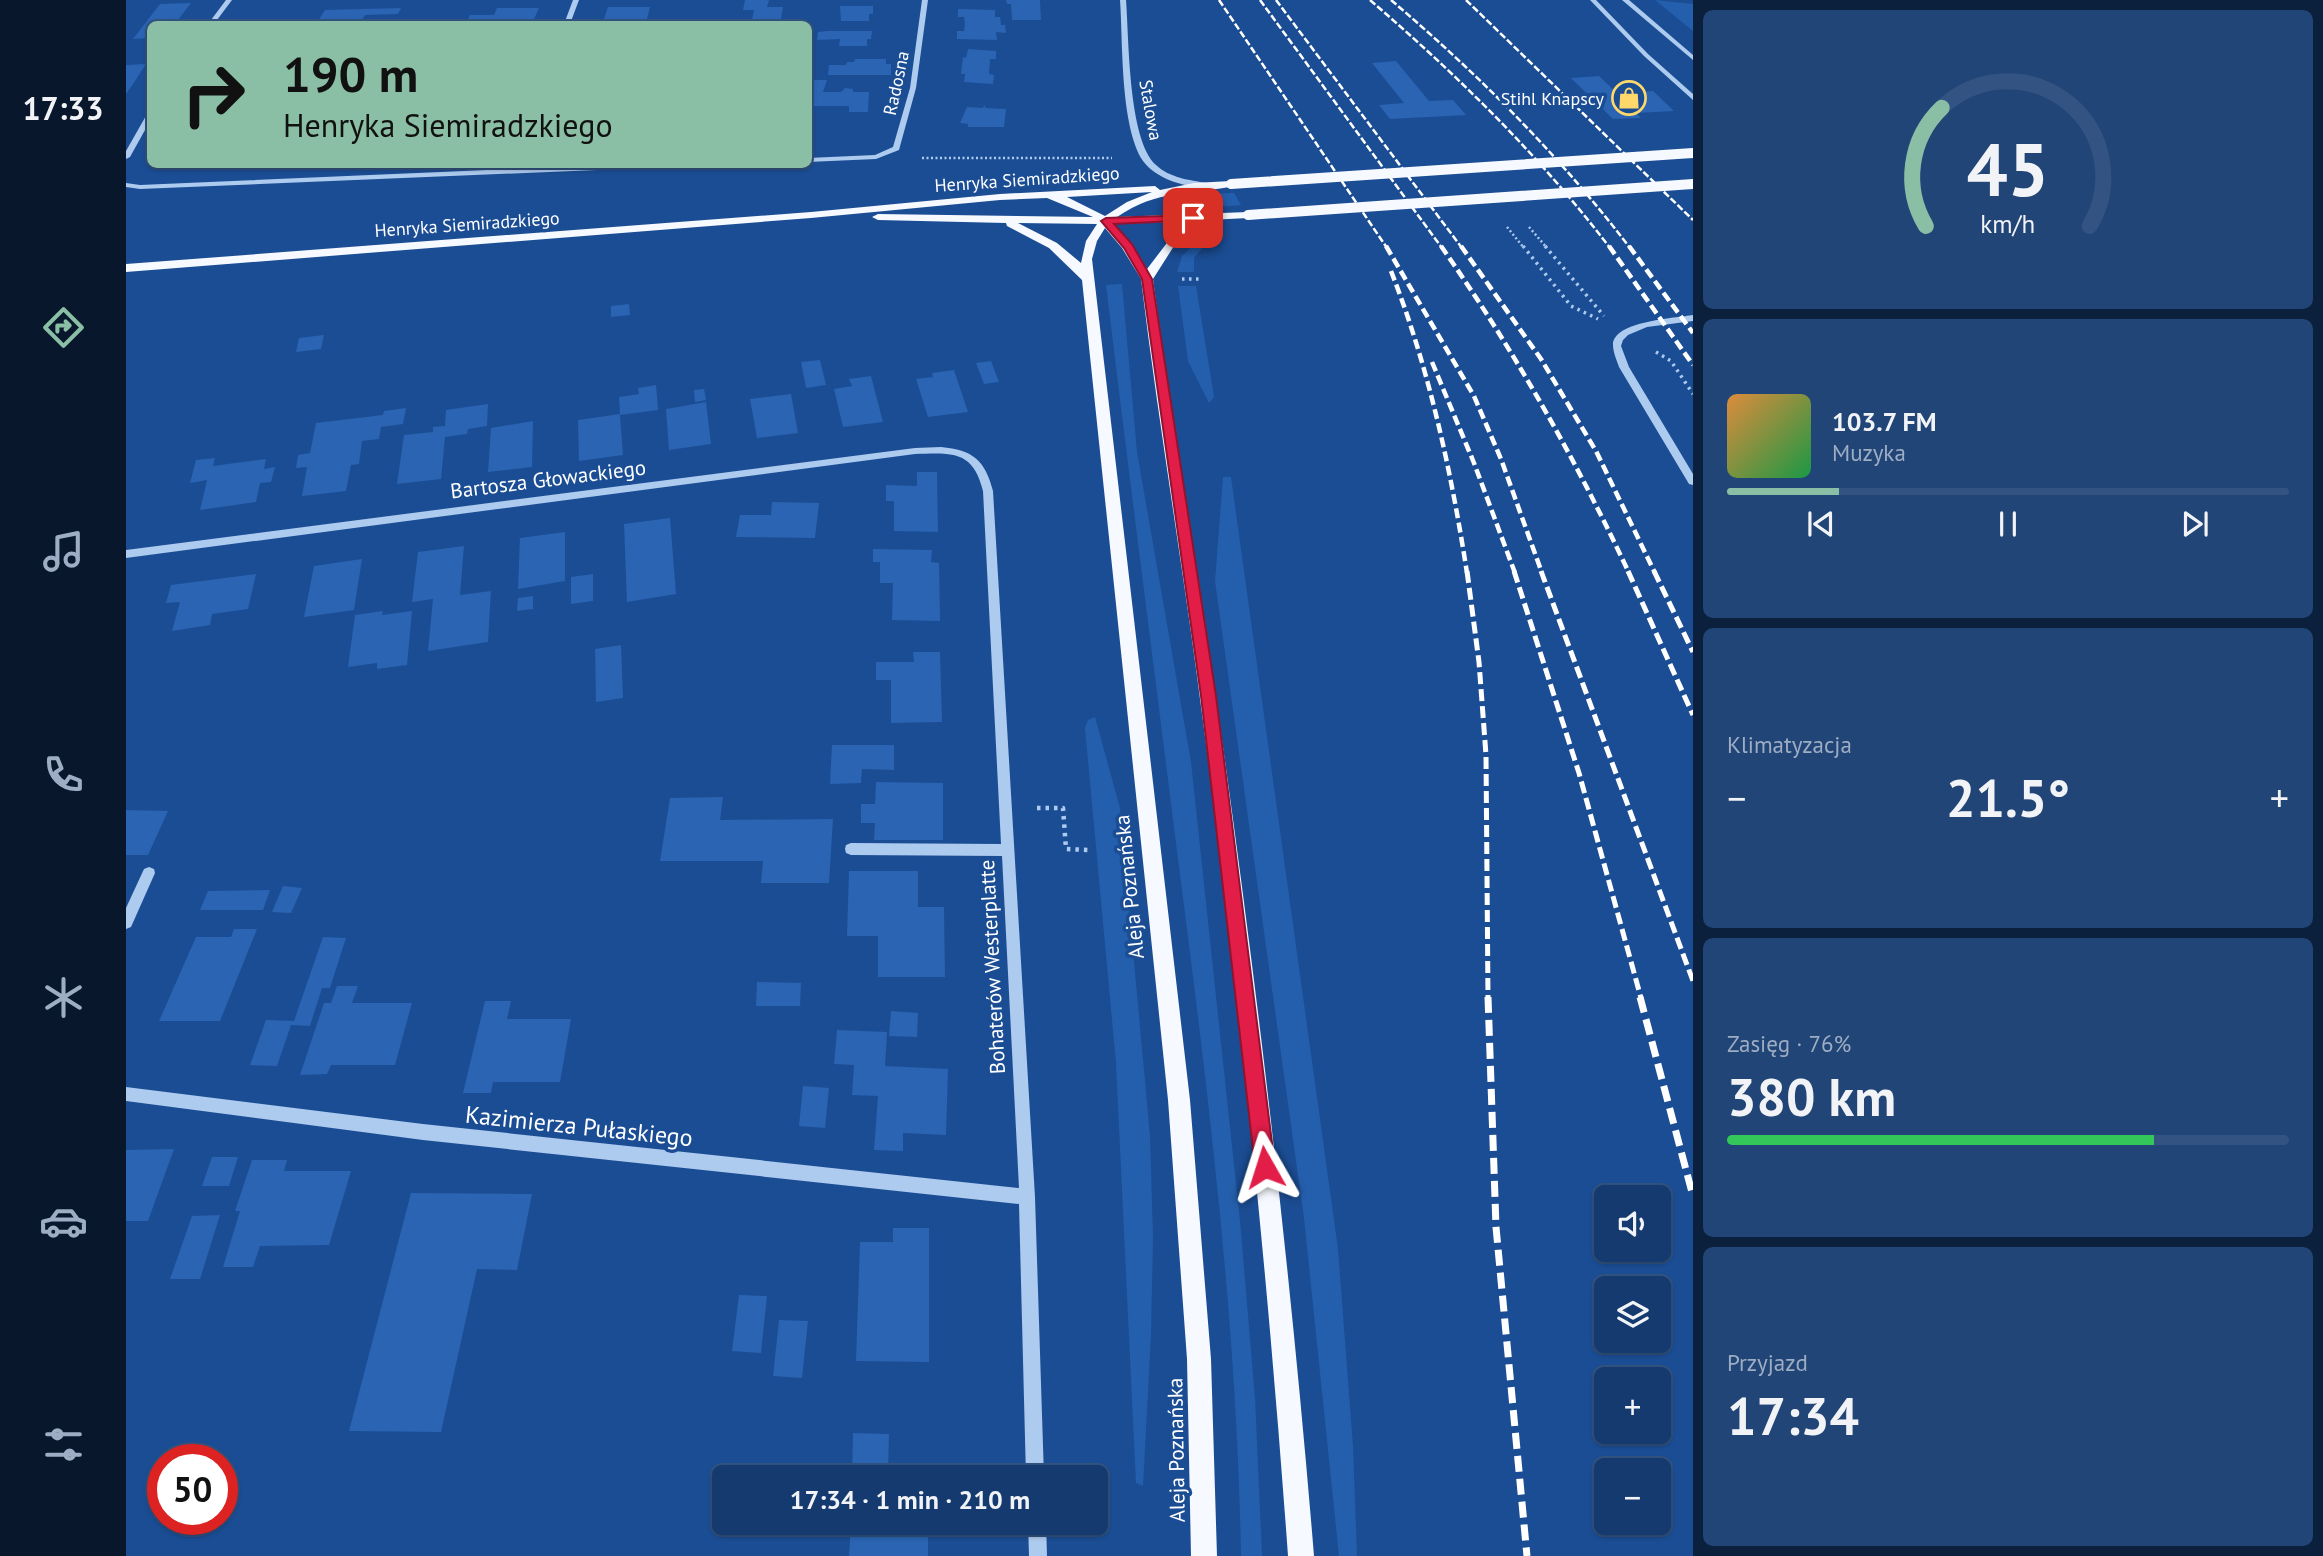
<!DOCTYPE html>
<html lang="pl">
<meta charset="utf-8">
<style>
body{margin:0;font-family:"PT Sans",sans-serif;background:#214577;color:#f1f3f6;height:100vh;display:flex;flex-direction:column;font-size:26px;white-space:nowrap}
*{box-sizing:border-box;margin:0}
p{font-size:23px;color:#9dadc3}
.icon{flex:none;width:38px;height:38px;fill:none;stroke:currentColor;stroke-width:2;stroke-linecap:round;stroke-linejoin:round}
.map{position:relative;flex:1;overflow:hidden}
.side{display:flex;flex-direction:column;gap:10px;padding:10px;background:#0b203d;width:630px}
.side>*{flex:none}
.hud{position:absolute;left:21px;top:21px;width:665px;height:147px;border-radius:10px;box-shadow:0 2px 5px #0004,0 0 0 2px #335482;background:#8abfa5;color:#111;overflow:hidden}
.fabs{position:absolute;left:1468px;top:1185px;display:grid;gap:14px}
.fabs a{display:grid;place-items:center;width:77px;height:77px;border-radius:10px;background:#143a6f;box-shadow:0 2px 5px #0004,0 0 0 2px #335482;font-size:35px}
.speed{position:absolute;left:21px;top:1444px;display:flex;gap:14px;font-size:35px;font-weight:700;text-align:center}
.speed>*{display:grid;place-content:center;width:91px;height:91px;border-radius:50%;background:#143a6f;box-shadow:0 2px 5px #0004,0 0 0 2px #335482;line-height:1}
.speed .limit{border:10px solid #d22;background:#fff;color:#111}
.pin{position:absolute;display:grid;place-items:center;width:60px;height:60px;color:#fff;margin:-30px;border-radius:14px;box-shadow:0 4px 10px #0006}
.me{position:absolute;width:77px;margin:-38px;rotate:354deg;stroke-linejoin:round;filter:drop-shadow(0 0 5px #0008)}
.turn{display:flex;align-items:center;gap:24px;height:147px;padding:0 21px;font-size:32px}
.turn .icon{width:91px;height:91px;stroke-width:2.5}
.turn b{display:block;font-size:49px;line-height:60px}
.big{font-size:52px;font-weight:700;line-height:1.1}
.side .tile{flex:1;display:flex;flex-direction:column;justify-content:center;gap:10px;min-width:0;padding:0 24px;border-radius:10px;background:#214577}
.side .dial{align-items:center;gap:0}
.dial svg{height:182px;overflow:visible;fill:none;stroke:#335482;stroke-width:7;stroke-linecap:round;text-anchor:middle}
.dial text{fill:#f1f3f6;stroke:none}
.song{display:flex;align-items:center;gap:21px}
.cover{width:84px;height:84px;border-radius:10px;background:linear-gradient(135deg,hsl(30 70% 55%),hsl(140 70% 35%))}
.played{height:7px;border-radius:4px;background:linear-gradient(90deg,#8abfa5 20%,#335482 20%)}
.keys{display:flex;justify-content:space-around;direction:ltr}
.heat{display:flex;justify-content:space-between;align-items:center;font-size:38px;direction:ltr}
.charge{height:10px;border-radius:5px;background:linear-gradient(90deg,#34c759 76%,#335482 0)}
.trip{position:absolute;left:586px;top:1465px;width:396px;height:70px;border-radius:10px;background:#143a6f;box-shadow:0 2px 5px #0004,0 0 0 2px #335482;font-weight:700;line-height:70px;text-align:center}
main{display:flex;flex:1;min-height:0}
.dock{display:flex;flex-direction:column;width:126px;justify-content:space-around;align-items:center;background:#08172c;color:#9dadc3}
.dock .icon{width:49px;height:49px}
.dock .current{color:#8abfa5}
.dock b{font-size:32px;color:#f1f3f6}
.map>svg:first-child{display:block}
.green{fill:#245fad}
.building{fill:#2a64b2}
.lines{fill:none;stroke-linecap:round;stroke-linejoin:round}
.path-far2{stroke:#adcaef;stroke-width:2.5;stroke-dasharray:2 2.5;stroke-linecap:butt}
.path-far1{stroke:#adcaef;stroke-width:3.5;stroke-dasharray:2.5 4.5;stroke-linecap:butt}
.path{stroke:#adcaef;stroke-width:4.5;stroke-dasharray:3.5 5;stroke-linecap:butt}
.minor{fill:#adcaef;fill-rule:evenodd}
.major{fill:#f6f9ff;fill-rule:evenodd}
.rail-far3{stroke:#fff;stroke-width:2.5;stroke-dasharray:7 2.5;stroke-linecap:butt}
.rail-far2{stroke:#fff;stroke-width:4.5;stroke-dasharray:10 4.5;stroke-linecap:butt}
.rail-far1{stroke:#fff;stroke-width:5;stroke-dasharray:12 5;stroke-linecap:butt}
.rail{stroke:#fff;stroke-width:7;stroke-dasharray:16 7;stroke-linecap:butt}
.major-bridge{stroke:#f6f9ff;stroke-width:10}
.route{fill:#e11d48;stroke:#92132f;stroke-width:2}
.labels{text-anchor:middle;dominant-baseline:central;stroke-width:7;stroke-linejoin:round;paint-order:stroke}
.far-street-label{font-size:18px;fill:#fff;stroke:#1b4d94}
.far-poi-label{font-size:18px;fill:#fff;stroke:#1b4d94;text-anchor:end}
.street-label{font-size:21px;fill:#fff;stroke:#1b4d94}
.near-street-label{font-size:24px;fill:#fff;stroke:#1b4d94}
</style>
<main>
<nav class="dock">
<b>17:33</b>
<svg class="icon current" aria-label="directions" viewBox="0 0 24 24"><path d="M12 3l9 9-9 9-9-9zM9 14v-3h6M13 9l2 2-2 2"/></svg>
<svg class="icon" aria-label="music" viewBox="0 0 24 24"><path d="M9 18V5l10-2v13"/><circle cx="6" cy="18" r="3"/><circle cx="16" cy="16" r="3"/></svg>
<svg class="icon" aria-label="phone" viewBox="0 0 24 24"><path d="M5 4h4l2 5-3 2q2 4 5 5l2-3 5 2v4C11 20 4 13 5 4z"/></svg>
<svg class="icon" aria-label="climate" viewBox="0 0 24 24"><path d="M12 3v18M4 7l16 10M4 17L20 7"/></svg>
<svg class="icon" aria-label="car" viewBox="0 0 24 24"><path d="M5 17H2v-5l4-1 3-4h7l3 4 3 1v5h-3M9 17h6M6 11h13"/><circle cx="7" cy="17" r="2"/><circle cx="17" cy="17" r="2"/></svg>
<svg class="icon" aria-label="filters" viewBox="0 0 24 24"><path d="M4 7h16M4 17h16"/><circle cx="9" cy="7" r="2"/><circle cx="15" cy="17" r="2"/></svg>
</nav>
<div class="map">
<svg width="1567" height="1556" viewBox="0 0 1567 1556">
<rect width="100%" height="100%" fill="#1b4d94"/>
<path class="green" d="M1529,0L1567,4V31Z
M1108,193L1115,205L1059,210L1045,206C1055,190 1091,194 1108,193Z
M1076,237L1082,241L1068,258V272H1051L1056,256Z
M996,284L1011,452L1065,762L1114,1221L1129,1398L1136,1556H1115C1111,1322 1082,1091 1052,859C1028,667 1003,476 980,285Z
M1052,286H1070L1088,397L1083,403L1062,361Z
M1097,477H1105L1212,1249L1227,1446L1231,1556H1213L1178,1218L1089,581Z
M969,717L994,808L1024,1136L1027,1237L1025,1335L1017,1486L1010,1483L990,1063L959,728L962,720Z"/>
<path class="building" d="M619,0H643L641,7H657L655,20H626L628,10H617Z
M880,0H914L915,20H886L885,4H881Z
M65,3L49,24H24V38L7,39L34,4Z
M714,6H747V14H743V21H715Z
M482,7H524L521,19H478Z
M275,8L272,14L239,15L236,20L192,21L199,10Z
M371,8H413L408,19H342L344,15H368Z
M832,9L869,10V17H874L875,25H879L880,33L870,32L871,40L831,39V31H838L839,24L838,17H832Z
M701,31H746L745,39H741V46H713L714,39L691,40L692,32Z
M842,49L870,51V59H864L863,74L868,75L867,84L838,82L839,74H835L837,57L840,58Z
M729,59H760V64H765V75H702L703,65H720L721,62H728Z
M1270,61L1303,101L1327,100L1340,115L1264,119L1253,105L1278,103L1246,63Z
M20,64L7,84L0,94V65Z
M1473,76L1492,94L1527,91L1548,111L1510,113L1515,118L1487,119L1445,78Z
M682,80H701L697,92H715L719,88L727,89V92H743L742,112H723V106H682Z
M858,105L860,108L880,109L878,127H842V124L834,123L841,107L857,108Z
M503,304L504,315L485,317V306Z
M198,335L195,349L170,352L173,338Z
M694,360L700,385L680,388L675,362Z
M865,361L873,382L858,384L850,363Z
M828,370L842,412L802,417L790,379L807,377L806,373Z
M745,376L757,422L717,427L708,389L726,386L723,379Z
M530,385L532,410L494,415L497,455L453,461L452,420L494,414L493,397L513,394L512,388Z
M578,389L580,400L569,402L568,390Z
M665,394L672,433L631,438L624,399Z
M580,402L585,444L543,450L540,409Z
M362,404L361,426L342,429L341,434L319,437L315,479L271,484L278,435L307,432V427L319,426L320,410Z
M280,408L277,424L255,427L253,439L236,441L233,464L225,465L220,491L176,496L181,467L170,468L172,455L184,453L190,423L257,415L258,411Z
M407,421L406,467L362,472L365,428Z
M89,458L87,466L140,459L138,469L149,467L145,482L134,483L130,502L74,510L81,480L64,483L70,460Z
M791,472H811L812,532L768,531V501H760V485L791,486Z
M646,502L693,503L689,538L610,537L614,515H645Z
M544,518L550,594L501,602L498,524Z
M439,532V581L392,589L394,538Z
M338,546L334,595L365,591L362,642L302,651L307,599L286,602L292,552Z
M747,549L806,550L805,562L813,563L814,621L766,620L767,583H754V562H747Z
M236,559L228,610L178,617L188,566Z
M130,574L122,609L86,614L84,625L46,631L54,602L40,603L45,585Z
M467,574V601L445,604V577Z
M407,596V609L391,611L392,598Z
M257,611L256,615L286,611L281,665L251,669V663L222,667L229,615Z
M495,645L497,698L470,702L469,649Z
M787,652H814L816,722L765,723V680H750V662H788Z
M706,745H768V770L736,769L735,783L704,784Z
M750,782L817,783V840H748L749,823H735V804H749Z
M597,797L594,820L707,819L703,883H635L637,861H534L544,798Z
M0,810L42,811L22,855H0Z
M723,871H792V907H818L819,977H752V936H721Z
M157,886L176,888L165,913L146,912Z
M144,890L137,910H74L82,891Z
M108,929H131L94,1021H33L70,937H105Z
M197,937L220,938L204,988H196L184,1026L165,1025L151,1066L124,1065L140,1020L168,1021Z
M631,982L675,983L674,1006H630Z
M211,986H232L226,1003H286L269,1065H205L201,1074L174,1075L198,1003H205Z
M359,1001H385L381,1019H445L434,1082H367L365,1093H337Z
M765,1011L792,1013L791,1037L763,1036Z
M711,1030L761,1032L759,1066L822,1069L820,1135L777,1133V1151L748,1150L752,1096L726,1095L728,1065L708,1064Z
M677,1086L703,1088L699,1128L673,1126Z
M48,1149L22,1221H0V1150Z
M86,1157H112L103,1186H76Z
M126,1160H161L158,1171H225L203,1245L134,1246L127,1267H97L114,1211H109Z
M285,1193L406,1194L391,1270L351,1269L315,1432L223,1431Z
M94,1215L74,1279H44L66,1216Z
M767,1228H803V1362L730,1361L734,1242H767Z
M613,1295L641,1296L635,1353L606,1351Z
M653,1320L682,1321L676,1378L647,1376Z
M727,1433L763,1434L762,1472L802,1473V1477H726Z
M725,1522H802V1556H723Z"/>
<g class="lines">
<path class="path-far2" d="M796,158H986
M1381,227L1398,248
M1403,227L1421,248"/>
<path class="path-far1" d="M1397,246L1445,306L1472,319
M1419,246L1478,316
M1056,279H1076
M1530,352L1545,361L1567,394"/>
<path class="path" d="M911,808H937L940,849L963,850"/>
<path class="minor" d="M100,0H106L88,24H82Z
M447,0H453L444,24H438Z
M796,0H802L790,88L773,150L750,159L682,162V158L749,155L767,147L784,88Z
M994,0H1000C1003,38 1002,140 1030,165C1044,178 1063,180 1081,183V187C1060,188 1030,179 1017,161C994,126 997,42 994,0Z
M1464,0H1470L1522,54L1567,94V100L1518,56Z
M1496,0H1503L1567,55V60Z
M21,114H24V121L4,157L0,159V151Z
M500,164H569L566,166L14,189L0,187V183L14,185Z
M1567,315V321L1521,327L1502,335L1497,340L1495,346L1503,367L1567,474V485L1563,484L1493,367C1491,361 1487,352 1487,345C1487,321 1550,318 1567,315Z
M815,447C847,450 859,460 867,491L909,1197L918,1477H900L893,1204L297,1140L0,1101V1087L297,1124L893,1188L876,856L725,855L720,853L719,849L720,845L725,843L875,844L857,491C847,450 826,453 789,454L0,558V550L789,448Z
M23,867L28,869L29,873L5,927L0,929V908L18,869Z
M902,1522H920L921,1556H903Z"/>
<path class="major" d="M1105,181L1109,182V186C1064,195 1032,189 991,217L1122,212L1128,215L1122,218L1083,220L1048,246L1027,279C1044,412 1068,543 1087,676C1129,968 1164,1261 1188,1556H1162C1141,1262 1110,968 1071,676C1053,543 1031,412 1015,279L996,248L979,228L971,241L966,259L1064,1100L1085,1359L1091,1556H1065L1061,1359L1042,1100L956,280L923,248L881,226L880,223L752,220L746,217L752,214L967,217L921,198L874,200L685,218L0,272V264L685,212L874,194L1029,186L1034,190L1068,183ZM1026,192L1001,202L979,216L941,197ZM1070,221L1047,235L1021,269L988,224ZM892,223L971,224L960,241L955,263L931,243Z"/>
<path class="rail-far3" d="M1093,0L1261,248
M1134,0L1316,248
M1150,0L1336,248
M1244,0C1331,75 1414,156 1484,248
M1265,0C1353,75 1434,156 1504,248
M1340,0L1567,220"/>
<path class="rail-far2" d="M1260,246L1348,396L1375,459L1416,573
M1315,246C1388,350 1449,458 1503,573
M1335,246L1415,359L1470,451L1529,573
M1483,246L1567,365
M1503,246L1567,333
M1265,271C1303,368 1325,470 1341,573
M1306,362L1348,463L1389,573"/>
<path class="rail-far1" d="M1341,571L1353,662L1360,755L1362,998
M1388,571L1453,773L1515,998
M1415,571L1567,981
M1502,571L1567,715
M1528,571L1567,652"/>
<path class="rail" d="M1362,997L1370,1227L1401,1556
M1514,997L1567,1196"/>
<path class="major-bridge" d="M1105,184L1567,153
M1122,215L1567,184"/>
</g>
<path class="route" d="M1067,215L1071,216V220L988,224L1006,244L1026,279L1090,696L1149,1167L1146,1174L1139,1177L1132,1174L1129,1167L1075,696L1016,279L998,248L975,221L980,218Z"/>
<defs>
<g id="shop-ring" transform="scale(1.75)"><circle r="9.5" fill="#1b4d94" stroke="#ffd86c" stroke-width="1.5"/><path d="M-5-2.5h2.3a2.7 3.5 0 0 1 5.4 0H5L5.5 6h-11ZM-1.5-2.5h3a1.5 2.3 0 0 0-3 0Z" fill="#ffd86c"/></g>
</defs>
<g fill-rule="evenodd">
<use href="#shop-ring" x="1503" y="98"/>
</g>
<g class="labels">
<g class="far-street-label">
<text transform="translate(770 83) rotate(-78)">Radosna</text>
<text transform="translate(1025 110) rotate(80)">Stalowa</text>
<text transform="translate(901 179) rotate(-4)">Henryka Siemiradzkiego</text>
<text transform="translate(341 224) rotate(-4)">Henryka Siemiradzkiego</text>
</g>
<g class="far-poi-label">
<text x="1478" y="98">Stihl Knapscy</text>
</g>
<g class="street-label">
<text transform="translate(422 479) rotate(-7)">Bartosza Głowackiego</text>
<text transform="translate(1003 887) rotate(-96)">Aleja Poznańska</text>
<text transform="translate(866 967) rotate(-93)">Bohaterów Westerplatte</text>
<text transform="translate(1050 1450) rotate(-91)">Aleja Poznańska</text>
</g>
<g class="near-street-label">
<text transform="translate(453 1126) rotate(6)">Kazimierza Pułaskiego</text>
</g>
</g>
</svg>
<div class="fabs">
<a><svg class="icon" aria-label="sound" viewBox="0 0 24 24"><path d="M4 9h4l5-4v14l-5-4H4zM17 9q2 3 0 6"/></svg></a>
<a><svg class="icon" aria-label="layers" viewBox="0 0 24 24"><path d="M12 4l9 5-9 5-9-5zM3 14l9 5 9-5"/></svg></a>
<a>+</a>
<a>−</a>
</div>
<div class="speed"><div class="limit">50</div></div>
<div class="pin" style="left:1067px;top:218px;background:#d93025"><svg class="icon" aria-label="arrive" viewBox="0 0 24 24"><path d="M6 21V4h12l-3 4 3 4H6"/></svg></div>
<svg class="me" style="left:1139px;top:1167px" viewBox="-20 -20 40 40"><path d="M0-17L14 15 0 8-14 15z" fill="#e11d48" stroke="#fff" stroke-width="4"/></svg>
<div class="trip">17:34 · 1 min · 210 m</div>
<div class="hud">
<div class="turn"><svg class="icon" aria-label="right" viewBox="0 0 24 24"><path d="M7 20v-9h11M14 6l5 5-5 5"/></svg><div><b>190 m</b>Henryka Siemiradzkiego</div></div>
</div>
</div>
<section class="side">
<div class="tile dial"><svg viewBox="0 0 100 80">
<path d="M14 69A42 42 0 1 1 86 69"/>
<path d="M14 69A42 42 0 0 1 21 17" stroke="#8abfa5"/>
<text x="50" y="56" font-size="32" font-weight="700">45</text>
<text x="50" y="72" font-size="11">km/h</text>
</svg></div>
<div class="tile">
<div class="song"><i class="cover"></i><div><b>103.7 FM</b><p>Muzyka</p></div></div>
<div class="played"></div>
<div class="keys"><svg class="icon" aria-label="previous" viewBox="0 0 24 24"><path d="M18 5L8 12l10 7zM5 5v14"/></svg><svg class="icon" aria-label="pause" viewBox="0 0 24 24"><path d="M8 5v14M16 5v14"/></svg><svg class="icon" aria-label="next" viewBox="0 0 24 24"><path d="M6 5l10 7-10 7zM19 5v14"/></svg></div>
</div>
<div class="tile"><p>Klimatyzacja</p>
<div class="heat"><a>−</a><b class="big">21.5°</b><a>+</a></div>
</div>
<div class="tile"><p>Zasięg · 76%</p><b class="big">380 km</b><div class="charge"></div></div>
<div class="tile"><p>Przyjazd</p><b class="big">17:34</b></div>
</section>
</main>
